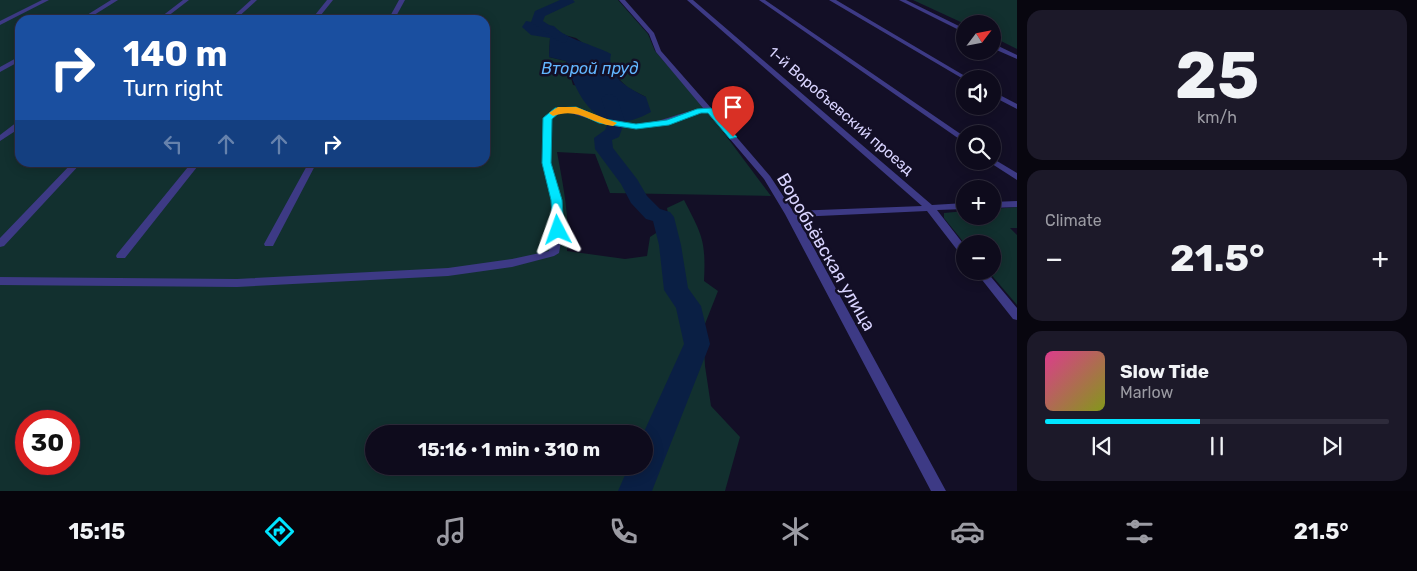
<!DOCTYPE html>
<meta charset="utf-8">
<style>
body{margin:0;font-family:Rubik,sans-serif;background:#1c1929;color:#f1f3f6;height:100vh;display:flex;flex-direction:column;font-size:19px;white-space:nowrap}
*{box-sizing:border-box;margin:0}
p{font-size:16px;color:#9b9ba3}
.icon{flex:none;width:28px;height:28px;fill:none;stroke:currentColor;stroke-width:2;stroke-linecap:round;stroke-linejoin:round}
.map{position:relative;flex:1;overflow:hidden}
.details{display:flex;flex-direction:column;gap:10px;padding:10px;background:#08060f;width:400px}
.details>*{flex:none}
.hud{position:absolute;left:15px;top:15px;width:475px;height:152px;border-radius:15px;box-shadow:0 2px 12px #0003,0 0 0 1px #2e2b3b;background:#1a4fa0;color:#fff;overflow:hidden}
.needle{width:32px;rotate:58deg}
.buttons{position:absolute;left:956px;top:15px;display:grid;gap:10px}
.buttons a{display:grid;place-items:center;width:45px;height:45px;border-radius:50%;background:#0e0b1c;box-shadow:0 2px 12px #0003,0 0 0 1px #2e2b3b;font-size:25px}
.speed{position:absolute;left:15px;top:410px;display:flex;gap:10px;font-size:25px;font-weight:700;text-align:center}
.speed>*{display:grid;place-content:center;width:65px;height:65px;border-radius:50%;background:#0e0b1c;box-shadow:0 2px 12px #0003,0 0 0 1px #2e2b3b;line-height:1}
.speed .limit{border:8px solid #d22;background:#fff;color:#111}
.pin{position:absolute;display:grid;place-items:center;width:42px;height:42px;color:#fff;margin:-51px -21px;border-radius:50% 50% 50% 0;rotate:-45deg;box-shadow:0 0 5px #0007}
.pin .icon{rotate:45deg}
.me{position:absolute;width:55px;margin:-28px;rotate:356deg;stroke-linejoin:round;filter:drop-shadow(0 0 4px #0008)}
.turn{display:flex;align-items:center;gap:18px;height:105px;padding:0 25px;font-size:22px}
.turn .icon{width:65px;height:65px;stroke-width:2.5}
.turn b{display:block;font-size:35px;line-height:42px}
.lanes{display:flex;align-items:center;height:48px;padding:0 25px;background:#0003;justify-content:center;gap:25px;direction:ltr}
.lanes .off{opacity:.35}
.big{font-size:38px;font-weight:700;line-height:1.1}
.details .tile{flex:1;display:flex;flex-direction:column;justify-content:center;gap:8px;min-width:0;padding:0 18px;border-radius:15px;background:#1c1929}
.details .dial{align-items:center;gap:0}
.dial b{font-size:65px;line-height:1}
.song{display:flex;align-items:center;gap:15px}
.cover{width:60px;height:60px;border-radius:8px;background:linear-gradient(135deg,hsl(330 70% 55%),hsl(70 70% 35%))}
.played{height:5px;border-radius:2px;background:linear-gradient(90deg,#00e5ff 45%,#2e2b3b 45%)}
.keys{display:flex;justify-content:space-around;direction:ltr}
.heat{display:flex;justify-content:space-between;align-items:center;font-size:28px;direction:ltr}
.trip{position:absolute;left:365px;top:425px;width:288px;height:50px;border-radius:25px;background:#0e0b1c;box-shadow:0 2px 12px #0003,0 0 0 1px #2e2b3b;font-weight:700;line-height:50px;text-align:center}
.dock{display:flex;height:80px;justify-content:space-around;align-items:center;background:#06040b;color:#9b9ba3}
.dock .icon{width:35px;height:35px}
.dock .active{color:#00e5ff}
.dock b{font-size:22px;color:#f1f3f6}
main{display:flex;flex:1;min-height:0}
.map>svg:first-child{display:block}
.green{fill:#12302f;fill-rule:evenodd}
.water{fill:#0a1f44}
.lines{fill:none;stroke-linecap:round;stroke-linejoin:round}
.river{fill:#0a1f44;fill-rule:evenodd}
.street{fill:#3d3a85;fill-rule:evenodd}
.route{fill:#00e5ff;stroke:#0095a6}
.slow{fill:#f59e0b}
.labels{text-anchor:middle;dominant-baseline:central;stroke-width:5;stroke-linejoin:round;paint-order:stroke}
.far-street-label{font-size:15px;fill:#d9d4ff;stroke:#130f26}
.far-water-label{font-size:16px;font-style:italic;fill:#62b6ff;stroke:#130f26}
.street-label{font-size:18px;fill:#d9d4ff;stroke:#130f26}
</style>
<main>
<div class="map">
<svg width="1017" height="491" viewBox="0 0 1017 491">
<rect width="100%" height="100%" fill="#130f26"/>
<path class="green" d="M0,0H618L648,34L655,51L709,113L771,196L610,193L595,154L557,152C563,185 570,217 567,251L625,259L647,256L650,237L670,224L667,208L684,200C702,235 706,240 704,281L718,291L703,329L705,366L711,406L740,437L725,491H0ZM20,20H485V162H20ZM561,34L576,38L609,62L612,72L628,88L646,97L573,85L566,61L549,57L550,38ZM26,421H69V464H26ZM374,434H644V466H374Z
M913,0H1017V49L993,37L992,24H965Z
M1017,207V228H1010L1017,235V305L988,271H992V244H965L944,218V213L965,211V216H992L993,209Z"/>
<path class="water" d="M526,21L554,26C565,39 595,45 611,54C606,76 628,88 646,97L651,112C601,140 579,103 566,61L549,57L550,38L531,35L522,27Z"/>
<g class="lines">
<path class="river" d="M560,0H573L575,2L545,16L543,21L566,36L568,39L566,42L561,43L531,22L535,11Z
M609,93L617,98L625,121L619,137L612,140L613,148L637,179L647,196L660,209L670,212L674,217L681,245L688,288L701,306L710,344L652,491H618L629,466H644L643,434L684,344L676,308L664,290L659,245L653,221L646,219L631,203L621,184L595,149L594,138L605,130L609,121L601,98Z"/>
<path class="street" d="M42,0H49L0,25V21Z
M111,0H118L86,20H79Z
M183,0H189L163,20H157Z
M251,0H257L235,20H229Z
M327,0H333L317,20H311Z
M399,0H405L394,20H388Z
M619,0H625L654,33L661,51L711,108H714V111L770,176L793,211L922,206L687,0H693L932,205L965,203V209L937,210L965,246V256L961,255L927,211L797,217L946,491H931L785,214L764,179L707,112L693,115L645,128H627L608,125L568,112L558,114L552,119L550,163L561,200L563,230L559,253L554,256L512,267L448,276L237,287L0,285V277L237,279L448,268L512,259L549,251L553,230L551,200L542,163L545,116C570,99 580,112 604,120C613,123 625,124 635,124C659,124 680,112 703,108L656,52L649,34Z
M759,0H765L965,137V143Z
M829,0H836L970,79H965V80Z
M899,0H906L965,29V33Z
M992,43L1017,55V59L992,48Z
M20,56V61L0,72V67Z
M992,91L1017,104V109L992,96Z
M17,122H20V128L0,141V135Z
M992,158L1017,173V180L989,162L992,161Z
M73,162H82L4,246L0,247V238Z
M192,162H201L125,258H117L116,256L117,254Z
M309,162H317L274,244L273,246H265L264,244Z
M1017,201V207L992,208V202Z
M975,271H986L1017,308V320L1013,319Z"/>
</g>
<path class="route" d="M576,107L604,119L636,124L667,120L697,109L711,108L737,137L730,139L708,113H701L669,125L636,129L599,123L575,112H560L552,119L551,163L562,200L564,230L558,234L553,230L551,200L542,163L543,118L555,108Z"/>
<path class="slow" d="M576,107L617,123L613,126C588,122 578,107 553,116L549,113L558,107Z"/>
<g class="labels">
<g class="far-street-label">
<text transform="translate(841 111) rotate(41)">1-й Воробъевский проезд</text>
</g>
<g class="far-water-label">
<text x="590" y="68">Второй пруд</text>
</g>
<g class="street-label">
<text transform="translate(826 252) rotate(60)">Воробьёвская улица</text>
</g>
</g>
</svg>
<div class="buttons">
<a><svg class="needle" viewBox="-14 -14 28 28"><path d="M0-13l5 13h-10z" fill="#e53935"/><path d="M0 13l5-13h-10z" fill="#9b9ba3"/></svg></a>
<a><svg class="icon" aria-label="sound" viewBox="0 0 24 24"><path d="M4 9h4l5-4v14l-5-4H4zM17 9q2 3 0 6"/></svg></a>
<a><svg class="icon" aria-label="search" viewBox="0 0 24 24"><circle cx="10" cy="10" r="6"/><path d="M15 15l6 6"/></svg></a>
<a>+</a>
<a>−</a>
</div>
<div class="speed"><div class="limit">30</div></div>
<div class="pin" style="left:733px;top:137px;background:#d93025"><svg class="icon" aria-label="arrive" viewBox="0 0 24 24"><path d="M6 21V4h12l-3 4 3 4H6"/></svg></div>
<svg class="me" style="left:558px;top:230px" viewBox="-20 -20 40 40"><path d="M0-17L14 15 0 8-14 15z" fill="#00e5ff" stroke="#fff" stroke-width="4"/></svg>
<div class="trip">15:16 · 1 min · 310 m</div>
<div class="hud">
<div class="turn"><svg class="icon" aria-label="right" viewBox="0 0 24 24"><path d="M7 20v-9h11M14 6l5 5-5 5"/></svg><div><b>140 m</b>Turn right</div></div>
<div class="lanes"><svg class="icon off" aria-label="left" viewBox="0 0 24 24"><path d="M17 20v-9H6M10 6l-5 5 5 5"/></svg><svg class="icon off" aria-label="ahead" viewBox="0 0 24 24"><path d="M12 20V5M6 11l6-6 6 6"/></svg><svg class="icon off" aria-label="ahead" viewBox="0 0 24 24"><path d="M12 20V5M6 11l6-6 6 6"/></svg><svg class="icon" aria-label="right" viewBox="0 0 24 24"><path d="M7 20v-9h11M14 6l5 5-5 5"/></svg></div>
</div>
</div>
<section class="details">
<div class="tile dial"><b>25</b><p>km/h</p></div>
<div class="tile"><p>Climate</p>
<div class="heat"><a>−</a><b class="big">21.5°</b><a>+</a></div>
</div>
<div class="tile">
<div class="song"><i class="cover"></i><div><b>Slow Tide</b><p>Marlow</p></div></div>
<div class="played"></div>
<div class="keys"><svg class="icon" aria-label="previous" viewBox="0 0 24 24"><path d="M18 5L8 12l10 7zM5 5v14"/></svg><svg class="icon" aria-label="pause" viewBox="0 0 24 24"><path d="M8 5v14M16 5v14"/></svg><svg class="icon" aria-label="next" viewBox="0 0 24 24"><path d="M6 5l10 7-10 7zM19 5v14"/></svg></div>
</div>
</section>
</main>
<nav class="dock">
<b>15:15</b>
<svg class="icon active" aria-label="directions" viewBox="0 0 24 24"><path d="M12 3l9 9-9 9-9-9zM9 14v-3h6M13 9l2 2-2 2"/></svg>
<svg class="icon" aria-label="music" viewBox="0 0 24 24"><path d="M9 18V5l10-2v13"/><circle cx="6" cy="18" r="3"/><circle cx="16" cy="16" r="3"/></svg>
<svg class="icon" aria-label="phone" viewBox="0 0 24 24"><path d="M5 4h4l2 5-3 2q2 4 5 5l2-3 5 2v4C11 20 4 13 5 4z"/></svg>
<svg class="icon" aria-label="climate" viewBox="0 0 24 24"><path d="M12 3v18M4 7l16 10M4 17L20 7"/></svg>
<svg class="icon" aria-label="car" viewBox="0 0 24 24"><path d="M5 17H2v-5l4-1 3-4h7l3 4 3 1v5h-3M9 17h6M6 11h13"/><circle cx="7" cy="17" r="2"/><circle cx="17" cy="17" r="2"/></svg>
<svg class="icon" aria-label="filters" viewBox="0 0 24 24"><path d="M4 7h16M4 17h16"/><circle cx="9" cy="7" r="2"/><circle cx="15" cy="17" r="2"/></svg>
<b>21.5°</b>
</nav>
